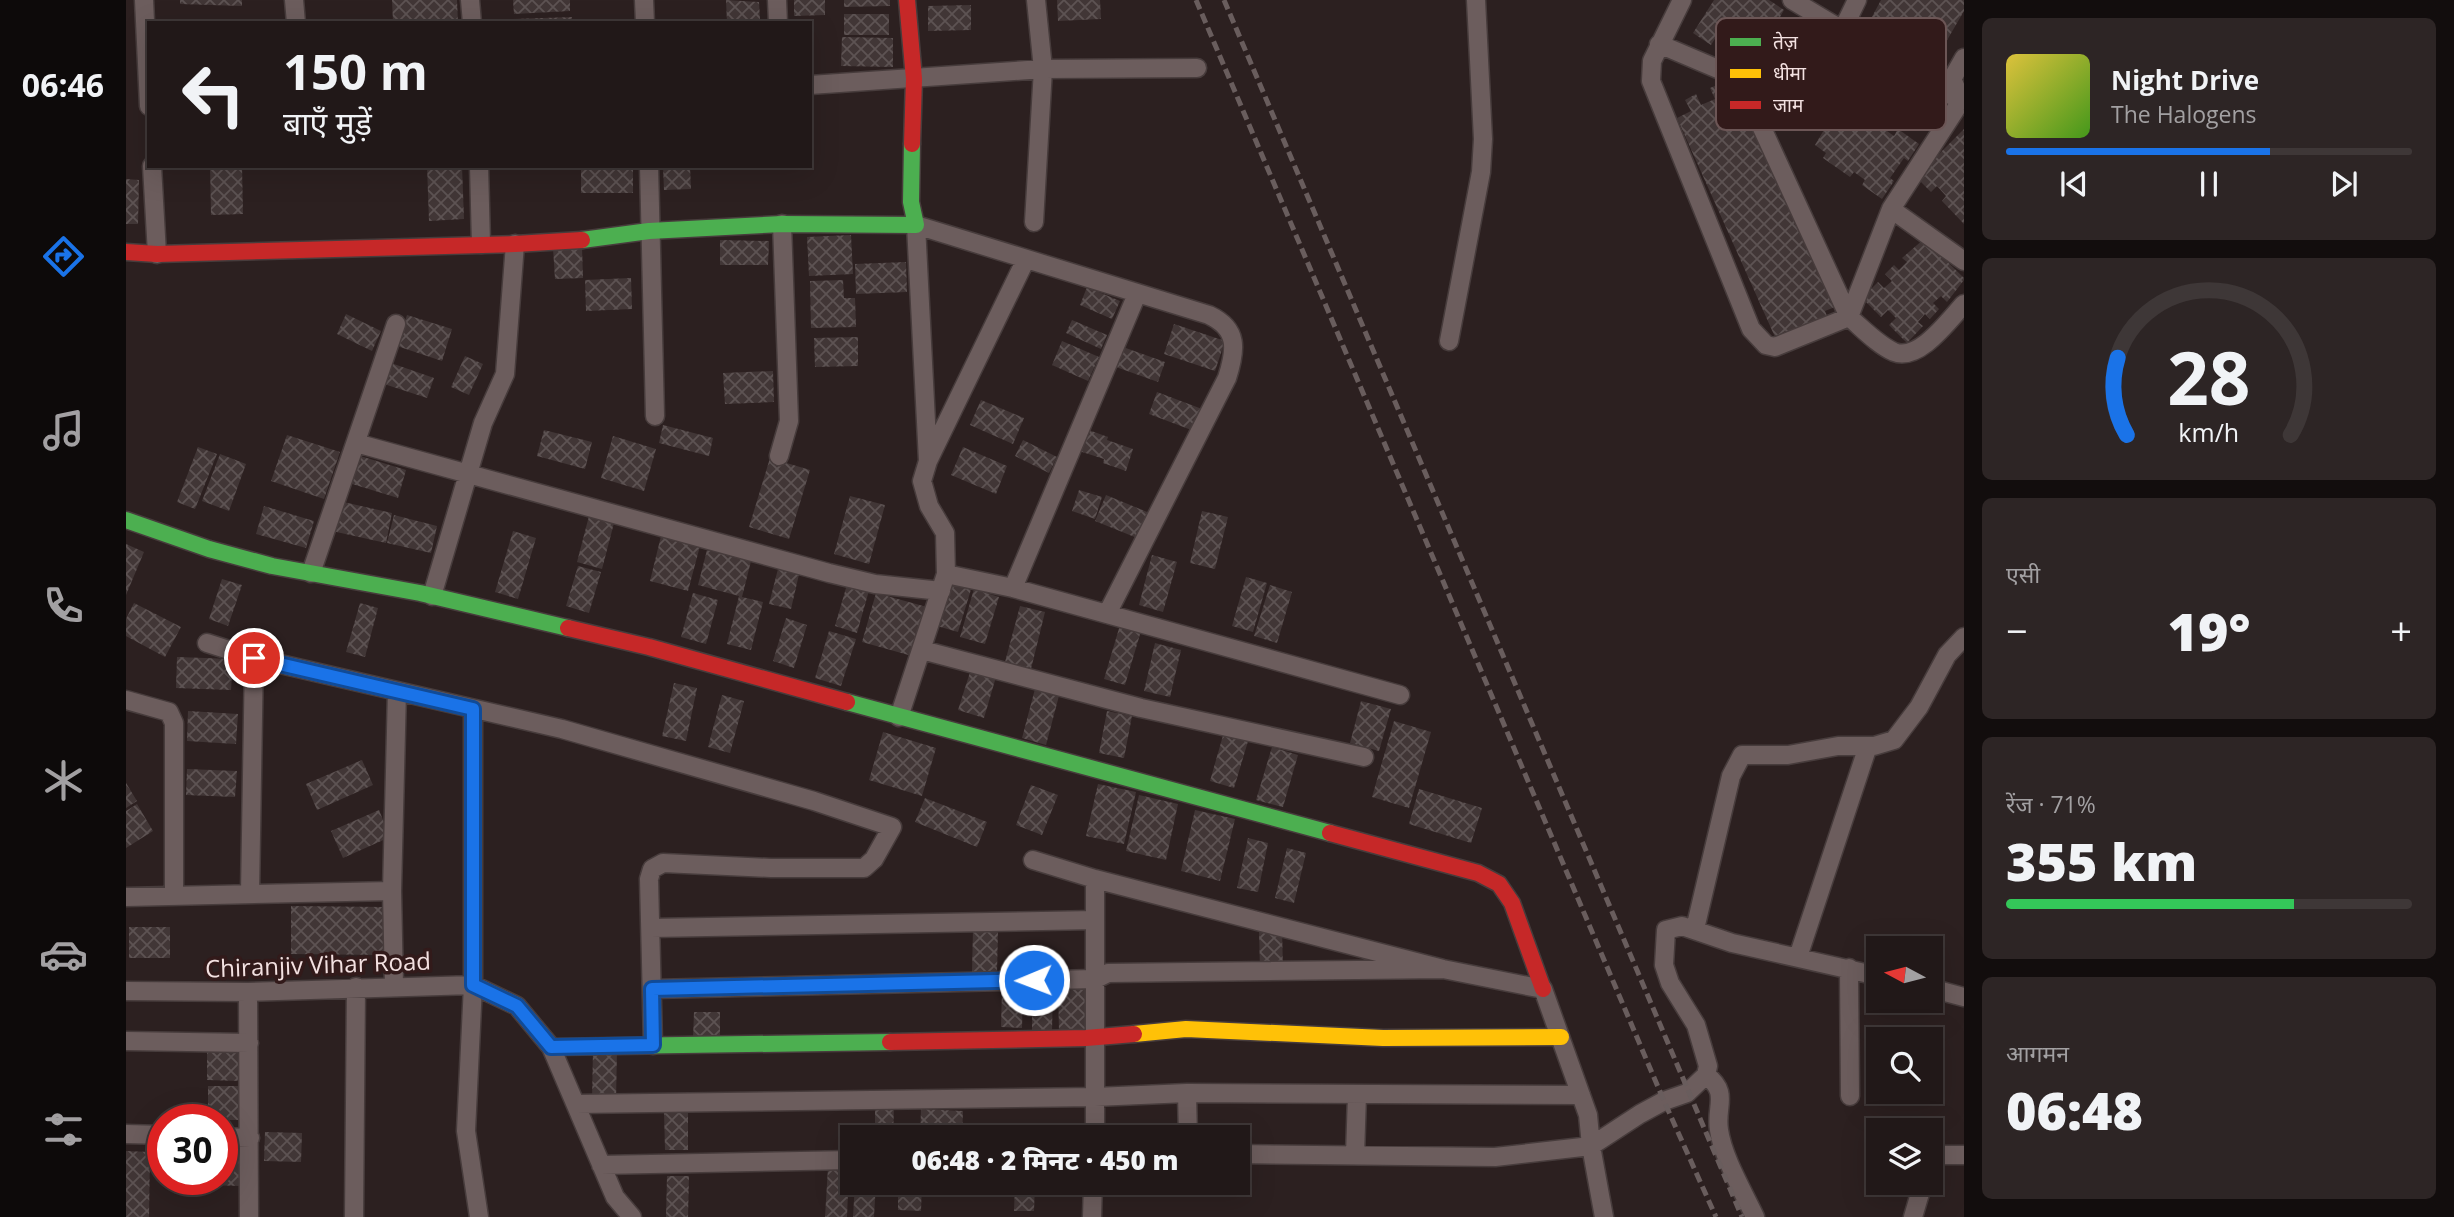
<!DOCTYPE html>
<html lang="hi">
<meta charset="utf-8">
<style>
body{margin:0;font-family:"Open Sans","Noto Sans Devanagari",sans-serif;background:#2d2525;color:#f1f3f6;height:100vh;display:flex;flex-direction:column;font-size:26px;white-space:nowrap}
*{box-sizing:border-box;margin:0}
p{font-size:23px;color:#a2a0a2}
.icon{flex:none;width:38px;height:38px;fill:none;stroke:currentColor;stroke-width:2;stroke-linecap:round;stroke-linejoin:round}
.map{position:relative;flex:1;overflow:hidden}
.panel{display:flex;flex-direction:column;gap:18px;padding:18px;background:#120d0d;width:490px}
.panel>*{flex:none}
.guide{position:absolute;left:21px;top:21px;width:665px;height:147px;border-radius:0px;box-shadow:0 7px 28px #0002,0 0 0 2px #3e3737;background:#211818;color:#f1f3f6;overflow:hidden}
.needle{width:46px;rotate:277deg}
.fabs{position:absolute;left:1740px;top:936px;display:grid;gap:14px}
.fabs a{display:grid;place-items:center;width:77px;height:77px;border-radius:0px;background:#211818;box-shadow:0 7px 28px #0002,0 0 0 2px #3e3737;font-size:35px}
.speed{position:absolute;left:21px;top:1104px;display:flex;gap:14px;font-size:35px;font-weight:700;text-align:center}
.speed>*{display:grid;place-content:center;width:91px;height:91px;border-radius:50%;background:#211818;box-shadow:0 7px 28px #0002,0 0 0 2px #3e3737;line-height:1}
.speed .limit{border:10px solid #d22;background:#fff;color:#111}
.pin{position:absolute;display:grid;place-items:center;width:60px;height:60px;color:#fff;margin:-30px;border:4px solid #fff;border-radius:50%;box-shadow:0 2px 7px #0007}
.me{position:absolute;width:77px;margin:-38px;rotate:269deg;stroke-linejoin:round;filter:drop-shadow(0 0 5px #0008)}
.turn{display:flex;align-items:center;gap:24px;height:147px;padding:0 21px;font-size:32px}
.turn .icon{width:91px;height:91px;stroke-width:2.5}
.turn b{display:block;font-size:49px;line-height:60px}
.big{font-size:52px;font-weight:800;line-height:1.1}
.panel .widget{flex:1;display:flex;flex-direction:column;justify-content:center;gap:10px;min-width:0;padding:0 24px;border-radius:10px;background:#2d2525}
.panel .dial{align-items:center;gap:0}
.dial svg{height:182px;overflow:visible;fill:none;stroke:#3e3737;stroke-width:7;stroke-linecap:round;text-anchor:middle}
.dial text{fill:#f1f3f6;stroke:none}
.song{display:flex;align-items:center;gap:21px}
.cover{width:84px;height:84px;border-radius:10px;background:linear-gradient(135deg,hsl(50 70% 55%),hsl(100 70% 35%))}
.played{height:7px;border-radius:4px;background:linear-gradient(90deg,#1a73e8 65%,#3e3737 65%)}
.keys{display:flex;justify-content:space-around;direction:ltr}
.heat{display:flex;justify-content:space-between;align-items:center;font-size:38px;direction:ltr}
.charge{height:10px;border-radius:5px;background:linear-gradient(90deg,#34c759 71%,#3e3737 0)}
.trip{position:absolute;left:714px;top:1125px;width:410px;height:70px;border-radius:0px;background:#211818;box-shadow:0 7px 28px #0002,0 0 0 2px #3e3737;font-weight:800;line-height:70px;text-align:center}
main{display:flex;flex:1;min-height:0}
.tab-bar{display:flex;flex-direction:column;width:126px;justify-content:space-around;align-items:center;background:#0d0a0a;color:#a2a0a2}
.tab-bar .icon{width:49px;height:49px}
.tab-bar .active{color:#1a73e8}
.tab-bar b{font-size:32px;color:#f1f3f6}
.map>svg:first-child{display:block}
.building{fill:url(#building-cross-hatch)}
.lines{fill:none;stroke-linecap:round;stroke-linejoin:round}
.street-casing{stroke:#473c3c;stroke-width:21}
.fast-casing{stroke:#473c3c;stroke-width:19}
.slow-casing{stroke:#473c3c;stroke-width:19}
.jam-casing{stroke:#473c3c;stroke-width:19}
.street{stroke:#6c5d5d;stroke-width:18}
.fast{stroke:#4caf50;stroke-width:16}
.slow{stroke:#ffc107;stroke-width:16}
.jam{stroke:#c62828;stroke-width:16}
.rail{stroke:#695d5d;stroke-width:5;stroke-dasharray:10 5;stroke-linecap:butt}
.route-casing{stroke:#114b97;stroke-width:18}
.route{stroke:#1a73e8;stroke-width:12}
.labels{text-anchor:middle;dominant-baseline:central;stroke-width:7;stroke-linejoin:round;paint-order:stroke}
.street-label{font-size:24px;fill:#f3e1e1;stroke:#321a1a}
.key{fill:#321a1a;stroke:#6c5656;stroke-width:2}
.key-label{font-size:19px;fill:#f3e1e1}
</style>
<main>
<nav class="tab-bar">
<b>06:46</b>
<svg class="icon active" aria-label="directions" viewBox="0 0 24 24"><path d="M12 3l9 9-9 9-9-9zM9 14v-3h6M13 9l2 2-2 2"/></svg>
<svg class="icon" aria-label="music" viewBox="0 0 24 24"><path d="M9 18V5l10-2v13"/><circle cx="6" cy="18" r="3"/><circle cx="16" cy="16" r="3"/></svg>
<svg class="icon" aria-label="phone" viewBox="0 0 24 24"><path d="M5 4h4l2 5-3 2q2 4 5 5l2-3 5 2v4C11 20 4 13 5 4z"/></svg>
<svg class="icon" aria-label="climate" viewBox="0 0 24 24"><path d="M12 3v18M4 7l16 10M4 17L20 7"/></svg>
<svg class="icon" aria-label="car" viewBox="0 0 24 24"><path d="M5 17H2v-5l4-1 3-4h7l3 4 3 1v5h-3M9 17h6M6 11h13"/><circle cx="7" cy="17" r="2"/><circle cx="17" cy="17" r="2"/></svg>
<svg class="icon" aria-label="filters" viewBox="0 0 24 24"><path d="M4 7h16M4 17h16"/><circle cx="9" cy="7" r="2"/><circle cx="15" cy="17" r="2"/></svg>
</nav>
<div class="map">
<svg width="1838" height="1217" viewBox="0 0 1838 1217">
<defs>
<pattern id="building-cross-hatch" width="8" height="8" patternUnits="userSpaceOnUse" patternTransform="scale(1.75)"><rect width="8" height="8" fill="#413636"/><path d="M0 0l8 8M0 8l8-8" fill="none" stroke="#5d5353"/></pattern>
</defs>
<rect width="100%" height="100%" fill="#2c2020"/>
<path class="building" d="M54,0H116V6L54,4Z
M266,0H331L332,23H267Z
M387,0H444V11L388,14Z
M600,0L633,2L634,19H628V23H601Z
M668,0H699V15L668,16Z
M718,0H764V6L718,7Z
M931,0H974L975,19L932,21Z
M1588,0H1643L1658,10L1654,17L1668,25L1672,19L1694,32L1683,50L1679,48L1665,68L1670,71L1659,89L1638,76L1641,71L1629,63L1626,68L1598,51L1601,45L1590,37L1585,45L1567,33Z
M1755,0H1838V11L1806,66L1783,53L1786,47L1768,37L1765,42L1740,28Z
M845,5V30L802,31V6Z
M718,14H763V35H718Z
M446,17V23H387V19Z
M716,37L767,38V67L715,66Z
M1598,82L1603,94L1611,90L1709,307L1699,311L1704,323L1687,330L1684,323L1672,328L1675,336L1662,341L1658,332L1649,337L1551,118L1565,111L1559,100L1570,94L1575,105L1589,99L1584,88Z
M1715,101L1727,109L1732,102L1759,120L1754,126L1768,136L1772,129L1793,144L1782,161L1778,158L1764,178L1768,181L1756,199L1736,185L1739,180L1728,172L1724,177L1697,158L1700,153L1689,145Z
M1838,129V224L1816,201L1820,196L1811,186L1805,192L1790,177Z
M84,166H116L117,214L85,215Z
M301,166H336L338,219L303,221Z
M455,166H507V193H455Z
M537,166H564L565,189L538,190Z
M0,179L13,180L12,224H0Z
M725,235L727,274L683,276L681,237Z
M1798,239L1838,278V280L1821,302L1815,296L1807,303L1813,309L1804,319L1799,314L1792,322L1797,326L1781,343L1763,325L1770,318L1762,310L1755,317L1736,298L1752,282L1758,288L1766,281L1759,274L1768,265L1773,270L1781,262L1776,258Z
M594,240L643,241L642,265H594Z
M456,247L457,278L429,279L427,248Z
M780,262L781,292L730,294L729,264Z
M505,278L506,309L460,311L459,280Z
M717,280L718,298H729L730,327L685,328L684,281Z
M961,287L994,301L986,319L954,305Z
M220,314L255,331L246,351L211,334Z
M281,315L326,329L316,361L271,346Z
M946,320L981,335L975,349L940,333Z
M1048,324L1099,341L1089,371L1038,354Z
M732,337V366L689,367L688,338Z
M936,341L973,357L962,381L926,365Z
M997,347L1039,362L1032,382L990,367Z
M339,356L357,364L343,395L325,387Z
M265,363L308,378L301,398L258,384Z
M647,371L648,402L599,404L597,373Z
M1031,392L1076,409L1068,431L1023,414Z
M855,400L898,418L887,444L844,425Z
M537,425L587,438L583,456L533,443Z
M960,429L982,437L981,440L1007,449L1000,471L977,463L978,459L953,451Z
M418,430L466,442L459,469L411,456Z
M161,435L214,452L198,499L145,481Z
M487,436L530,449L518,491L475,478Z
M897,440L931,457L923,473L889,456Z
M72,447L91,454L69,509L51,502Z
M837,447L881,466L870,494L825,475Z
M94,454L120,464L103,511L76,501Z
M231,455L280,470L272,498L223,483Z
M644,458L684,470L663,539L623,527Z
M953,490L976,497L969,519L946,511Z
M980,495L1026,514L1016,540L969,521Z
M724,496L759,505L743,564L708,554Z
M213,501L266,513L260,543L206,531Z
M138,506L188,521L180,548L130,534Z
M1076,511L1102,517L1089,569L1064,563Z
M268,515L311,526L305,553L261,543Z
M463,516L488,523L476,569L451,562Z
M387,531L410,538L392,599L369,592Z
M535,536L574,546L562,591L524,581Z
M0,544L18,552L0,595Z
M581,550L625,561L616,597L637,602L625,650L601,644L613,596L572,585Z
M1026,555L1051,562L1037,612L1013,605Z
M653,565L674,570L665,609L643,604Z
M452,566L475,572L463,613L440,606Z
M826,577L847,583L832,632L811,626Z
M1120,577L1141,583L1127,632L1106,626Z
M96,579L116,585L102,626L83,619Z
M722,581L744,587L731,633L709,626Z
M1144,585L1166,592L1151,643L1128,636Z
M848,589L873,597L859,644L834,637Z
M567,593L592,600L580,644L555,637Z
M750,593L801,607L786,656L736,642Z
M8,603L55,627L39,657L0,636V619Z
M234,603L252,608L239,657L220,652Z
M894,606L919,612L905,669L879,662Z
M660,618L681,625L668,668L647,661Z
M994,625L1015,631L999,685L978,679Z
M703,631L730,639L715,686L689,678Z
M1029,643L1055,650L1044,697L1018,691Z
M51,657L107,659L105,690L50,688Z
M845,669L870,677L858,718L832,710Z
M548,683L571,688L560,741L536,736Z
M910,685L934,692L920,745L896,738Z
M596,695L618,701L604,753L582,747Z
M1235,701L1265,709L1253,751L1224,743Z
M62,711L112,714L110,744L61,741Z
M981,711L1006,716L998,758L973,753Z
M1268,721L1305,732L1283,808L1246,797Z
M757,732L810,748L796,796L743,780Z
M1098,732L1123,738L1108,788L1084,781Z
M1146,747L1172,755L1157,807L1130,800Z
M236,760L247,785L191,810L180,784Z
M61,769L111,771L109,797L60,795Z
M0,783L11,801L0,808Z
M972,784L1010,792L998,844L960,836Z
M905,785L932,795L916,835L890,825Z
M1293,789L1356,808L1345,843L1283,824Z
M1013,795L1052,804L1040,860L1000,851Z
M799,798L861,822L851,847L789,822Z
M11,804L27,831L0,848V811Z
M253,810L264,837L217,858L205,831Z
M1069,810L1109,819L1094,881L1055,871Z
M1122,838L1142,843L1132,892L1111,888Z
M1161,848L1180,853L1168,903L1149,898Z
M165,906L259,907V955L165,954Z
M3,927H44V958H3Z
M847,929L872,930L871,973L846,972Z
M1133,929H1156L1157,970L1134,971Z
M876,987L897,988L896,1028L875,1027Z
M932,988H960L961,1031H933Z
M906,989H927L926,1031H906Z
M568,1012H594V1039L567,1038Z
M467,1049H491L490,1102L466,1101Z
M81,1050H114V1081L81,1080Z
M82,1086H114L115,1120H82Z
M749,1107H768L767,1138H749Z
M795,1109L837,1111L836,1138H794Z
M562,1110V1150H539L538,1111Z
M139,1132L176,1133L175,1162L138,1161Z
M96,1145H116L115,1186L80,1185L81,1180H96Z
M0,1151L24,1152L23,1217H0Z
M702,1167L723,1168L721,1217H699Z
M541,1176H563L562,1217H540Z
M729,1183H750L748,1217H727Z
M772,1183H796L795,1211L772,1210Z
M864,1183H888L887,1196H864Z
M889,1183H909L908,1211H888Z
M914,1183H965V1187H914Z"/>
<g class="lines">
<g class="street-casing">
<path id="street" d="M18,0L23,106
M168,0L170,23
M344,0L346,23
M518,0L519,23
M651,0L652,23
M1556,0L1526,61L1525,81L1625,329L1640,345L1649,347L1723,317C1736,328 1752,345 1768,352C1793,362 1823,320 1838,304
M1666,0L1835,101L1765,209L1838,261
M1533,44L1613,78L1723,317
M1613,78L1669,102L1717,29L1731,0
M684,85L917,69L1071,68
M1836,101L1826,79L1838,58
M26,166L31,254
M353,166L355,244
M523,166L529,416
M908,222L917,69L910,0
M1723,317L1765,209
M1323,341L1355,172L1357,139L1350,0
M230,443L703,573L749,584L815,591
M653,456L663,421L656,224
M802,461L790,225L1083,315C1113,329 1110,350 1101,378L981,614
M185,573L270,324
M820,574L887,588L1274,695
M887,588L1011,294
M306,596L357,423L379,374L389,244
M81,643L128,658
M796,650L1015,708L1238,757
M0,700L43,712L48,723V895
M347,709V985L340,1131L353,1217
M773,717L820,574L819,533L803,506L796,481L802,461L900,259
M907,860L969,879L1317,969L1417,989L1462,1115L1465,1146L1478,1217
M124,893L128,658L436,729L688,801L766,827L748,859L738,868H645L537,863L526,869L523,879L527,1045
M0,897L266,891
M525,928L969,920
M1569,929L1605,776L1616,755H1662L1712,746H1748L1768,740L1793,707L1821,655L1838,637
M1672,957L1742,746
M1723,968L1724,1096
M268,986L266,891L271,691
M1804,988L1838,997
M526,989L970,979L982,973L1317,969
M0,991L122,992L347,985L391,1006L425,1047L489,1197L506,1217
M122,992L123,1217
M0,1041L123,1043
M1580,1075C1604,1093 1589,1106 1593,1130C1597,1158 1617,1191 1629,1217
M1061,1093L1062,1138
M450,1104L969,1097L1061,1093L1455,1095
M0,1134L37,1135
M96,1137L124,1138
M969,1138V879
M1111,1154L1369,1157L1465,1146L1514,1114L1538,1101L1561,1093L1580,1075L1582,1066L1570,1025L1544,983L1538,965L1540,930L1556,926L1606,943L1752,976
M1229,1155L1231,1095
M1804,1155H1838
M475,1165L726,1160
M228,1217L230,987
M966,1217L967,1183
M1787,1217L1797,1183"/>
</g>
<g class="fast-casing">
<path id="fast" d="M456,240L523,231L656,224L790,225L785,202L786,144
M0,520L83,549L146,566L294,593L442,628
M721,702L1204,833
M425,1047L764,1042"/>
</g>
<g class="slow-casing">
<path id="slow" d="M1008,1034L1060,1029L1257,1038L1435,1037"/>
</g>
<g class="jam-casing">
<path id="jam" d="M781,0L788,79L786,144
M0,252L31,254L389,244L456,240
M442,628L523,647L721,702
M1204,833L1352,873L1373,884L1386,903L1417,989
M764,1042L960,1038L1008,1034"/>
</g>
<use href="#street" class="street"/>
<use href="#fast" class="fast"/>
<use href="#slow" class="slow"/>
<use href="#jam" class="jam"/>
<path class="rail" d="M1070,0L1538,1101L1590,1217
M1098,0L1616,1217"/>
</g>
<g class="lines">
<g class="route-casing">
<path id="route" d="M128,658L347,709V985L391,1006L425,1047L527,1045L526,989L908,980"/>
</g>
<use href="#route" class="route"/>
</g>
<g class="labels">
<g class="street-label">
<text transform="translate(192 964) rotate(-2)">Chiranjiv Vihar Road</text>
</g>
</g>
<rect x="1590" y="18" width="230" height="112" rx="10" class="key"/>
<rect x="1604" y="38" width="31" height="8" fill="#4caf50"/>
<rect x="1604" y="69" width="31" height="9" fill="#ffc107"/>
<rect x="1604" y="101" width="31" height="8" fill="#c62828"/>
<g class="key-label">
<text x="1647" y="49">तेज़</text>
<text x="1647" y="80">धीमा</text>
<text x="1647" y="112">जाम</text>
</g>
</svg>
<div class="fabs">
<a><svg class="needle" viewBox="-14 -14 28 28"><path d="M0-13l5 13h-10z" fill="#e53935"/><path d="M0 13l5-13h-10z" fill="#a2a0a2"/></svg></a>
<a><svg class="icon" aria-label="search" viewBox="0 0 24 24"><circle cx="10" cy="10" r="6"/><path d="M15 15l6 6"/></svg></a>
<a><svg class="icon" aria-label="layers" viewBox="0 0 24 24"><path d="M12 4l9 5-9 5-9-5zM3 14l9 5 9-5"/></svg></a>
</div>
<div class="speed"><div class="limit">30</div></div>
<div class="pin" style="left:128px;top:658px;background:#d93025"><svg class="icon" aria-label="arrive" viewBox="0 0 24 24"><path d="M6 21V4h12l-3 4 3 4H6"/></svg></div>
<svg class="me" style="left:908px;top:980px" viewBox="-20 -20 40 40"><circle r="17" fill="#1a73e8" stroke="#fff" stroke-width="3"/><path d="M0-11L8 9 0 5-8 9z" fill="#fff"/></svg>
<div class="trip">06:48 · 2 मिनट · 450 m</div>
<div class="guide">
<div class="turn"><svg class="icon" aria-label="left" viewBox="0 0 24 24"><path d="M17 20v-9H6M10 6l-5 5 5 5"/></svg><div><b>150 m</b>बाएँ मुड़ें</div></div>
</div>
</div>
<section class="panel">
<div class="widget">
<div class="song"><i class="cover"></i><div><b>Night Drive</b><p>The Halogens</p></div></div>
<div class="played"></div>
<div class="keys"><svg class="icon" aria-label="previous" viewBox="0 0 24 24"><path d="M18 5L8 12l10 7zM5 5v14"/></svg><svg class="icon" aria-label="pause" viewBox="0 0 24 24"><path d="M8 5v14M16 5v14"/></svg><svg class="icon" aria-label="next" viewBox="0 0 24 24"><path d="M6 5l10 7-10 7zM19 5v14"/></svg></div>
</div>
<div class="widget dial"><svg viewBox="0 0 100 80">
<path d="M14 69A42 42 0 1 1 86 69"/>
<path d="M14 69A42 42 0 0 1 10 35" stroke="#1a73e8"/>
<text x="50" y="56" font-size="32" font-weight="700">28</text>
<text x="50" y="72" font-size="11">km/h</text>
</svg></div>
<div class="widget"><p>एसी</p>
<div class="heat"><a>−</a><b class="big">19°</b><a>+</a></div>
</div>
<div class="widget"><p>रेंज · 71%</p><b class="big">355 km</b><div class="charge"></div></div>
<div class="widget"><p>आगमन</p><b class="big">06:48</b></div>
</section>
</main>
